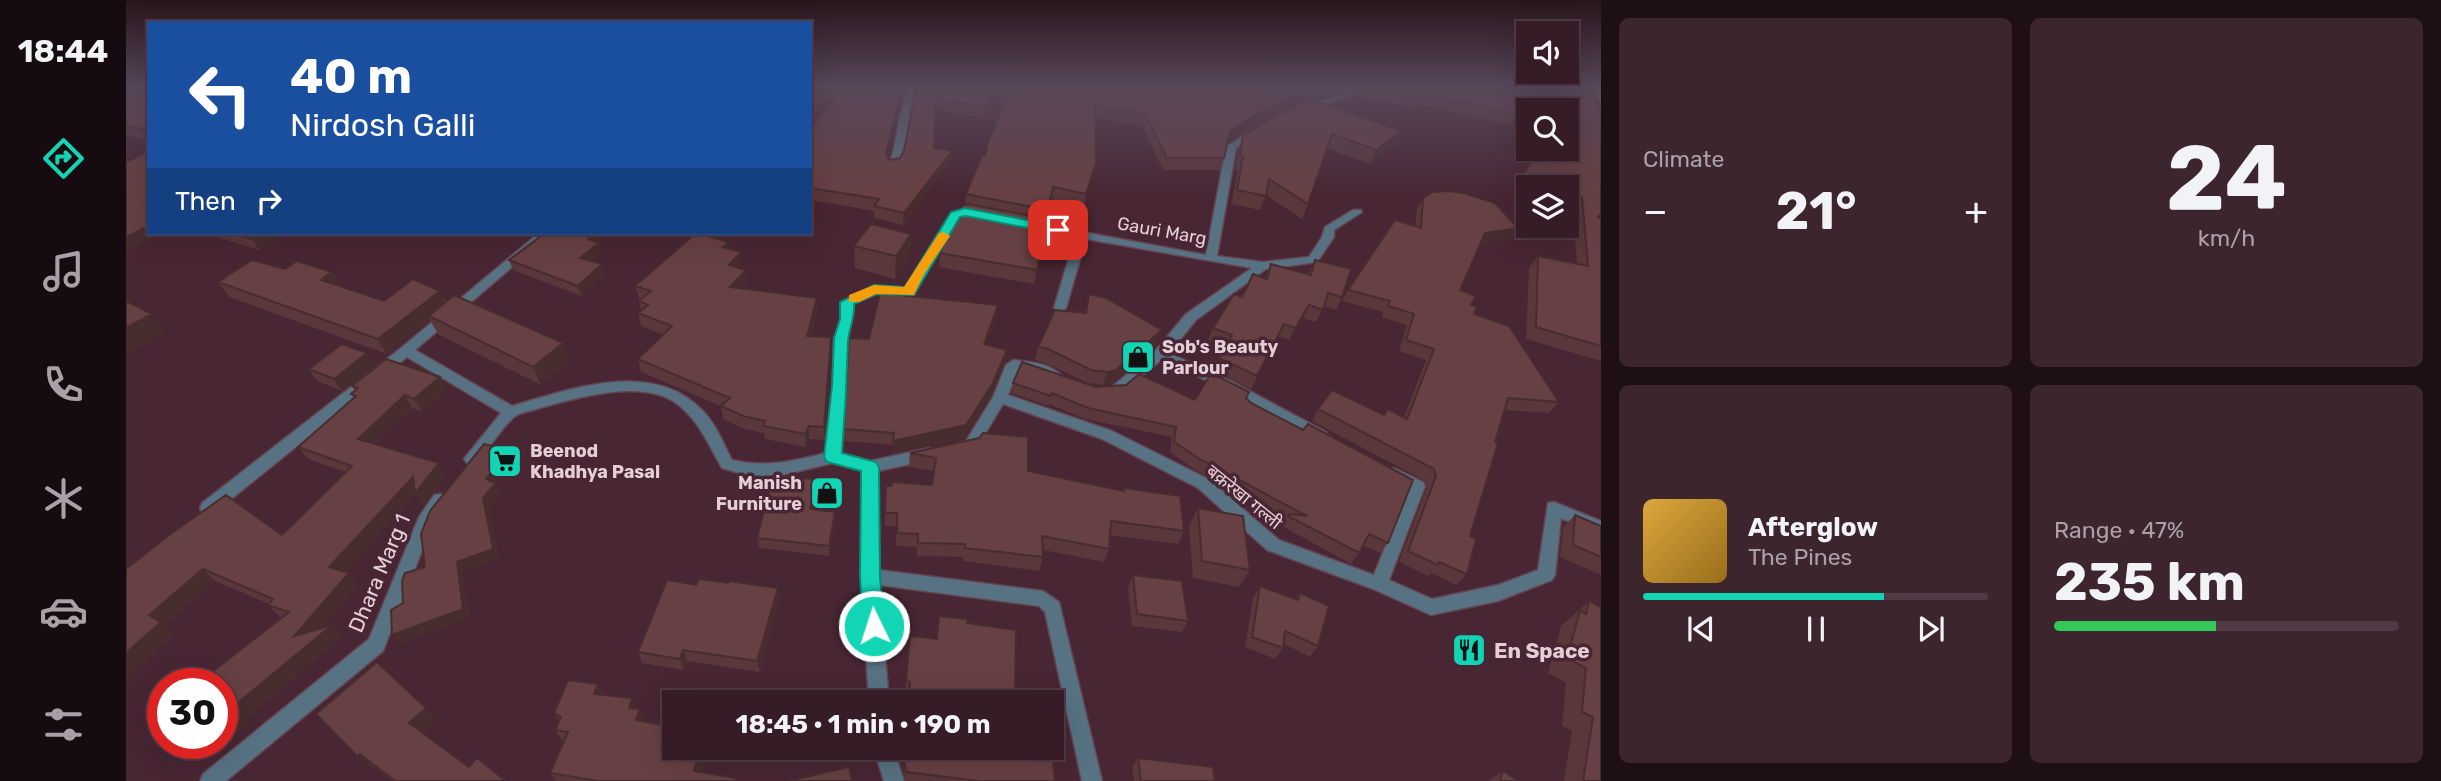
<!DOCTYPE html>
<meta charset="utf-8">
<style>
body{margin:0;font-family:Rubik,"Noto Sans Devanagari",sans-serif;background:#3d252e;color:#f1f3f6;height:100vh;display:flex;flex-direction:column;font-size:26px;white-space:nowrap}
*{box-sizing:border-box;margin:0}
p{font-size:23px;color:#aaa1a7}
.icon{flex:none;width:38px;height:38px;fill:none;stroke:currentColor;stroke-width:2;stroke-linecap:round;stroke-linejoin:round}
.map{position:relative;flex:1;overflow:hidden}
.panel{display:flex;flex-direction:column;gap:18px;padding:18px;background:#1e0f15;width:840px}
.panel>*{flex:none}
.hud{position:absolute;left:21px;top:21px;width:665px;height:214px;border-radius:0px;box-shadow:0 7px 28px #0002,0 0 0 2px #503a43;background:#1a4fa0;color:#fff;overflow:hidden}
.tools{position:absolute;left:1390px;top:21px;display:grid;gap:14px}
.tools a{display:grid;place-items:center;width:63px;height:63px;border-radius:0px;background:#361c26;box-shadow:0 7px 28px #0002,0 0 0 2px #503a43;font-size:35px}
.speed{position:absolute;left:21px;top:668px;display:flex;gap:14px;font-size:35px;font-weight:700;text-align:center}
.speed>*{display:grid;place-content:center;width:91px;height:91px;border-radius:50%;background:#361c26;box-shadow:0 7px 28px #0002,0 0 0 2px #503a43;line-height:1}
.speed .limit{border:10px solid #d22;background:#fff;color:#111}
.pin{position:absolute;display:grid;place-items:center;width:60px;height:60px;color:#fff;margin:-30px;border-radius:14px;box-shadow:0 4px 10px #0006}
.me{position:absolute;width:77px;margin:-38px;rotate:356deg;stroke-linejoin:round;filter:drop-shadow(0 0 5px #0008)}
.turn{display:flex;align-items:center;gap:24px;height:147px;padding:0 28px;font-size:32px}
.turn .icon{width:91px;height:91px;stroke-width:2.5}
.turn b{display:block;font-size:49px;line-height:60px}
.then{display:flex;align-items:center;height:66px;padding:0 28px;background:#0003;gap:14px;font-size:26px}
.big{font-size:52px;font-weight:700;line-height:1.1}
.panel .tile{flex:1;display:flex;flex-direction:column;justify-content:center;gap:10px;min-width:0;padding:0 24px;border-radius:10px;background:#3d252e}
.panel .dial{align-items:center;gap:0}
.dial b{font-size:91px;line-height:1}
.song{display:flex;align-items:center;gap:21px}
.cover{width:84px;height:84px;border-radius:10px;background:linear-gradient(135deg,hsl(40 70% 55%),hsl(40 70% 35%))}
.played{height:7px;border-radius:4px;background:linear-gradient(90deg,#11d5b4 70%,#503a43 70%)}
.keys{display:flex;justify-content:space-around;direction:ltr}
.heat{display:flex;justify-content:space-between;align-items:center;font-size:38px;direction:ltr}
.charge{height:10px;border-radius:5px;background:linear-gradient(90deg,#34c759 47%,#503a43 0)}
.panel .tiles{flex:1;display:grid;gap:18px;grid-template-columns:repeat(2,1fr)}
.trip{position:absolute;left:536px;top:690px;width:402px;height:70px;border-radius:0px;background:#361c26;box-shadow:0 7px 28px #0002,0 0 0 2px #503a43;font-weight:700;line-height:70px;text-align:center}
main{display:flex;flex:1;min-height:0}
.tabs{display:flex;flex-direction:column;width:126px;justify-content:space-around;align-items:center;background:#160b0f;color:#aaa1a7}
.tabs .icon{width:49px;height:49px}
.tabs .selected{color:#11d5b4}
.tabs b{font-size:32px;color:#f1f3f6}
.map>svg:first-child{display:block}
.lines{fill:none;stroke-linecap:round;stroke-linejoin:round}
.minor-casing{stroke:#644450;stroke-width:3}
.tertiary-casing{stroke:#644450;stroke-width:3}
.minor{fill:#577282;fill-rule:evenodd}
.tertiary{fill:#577282;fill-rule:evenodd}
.wall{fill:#59373a;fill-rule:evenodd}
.shaded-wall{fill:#482d2f}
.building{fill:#674043;stroke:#482d2f;stroke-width:2}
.route{fill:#11d5b4;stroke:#0b8a75;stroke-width:2}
.slow{fill:#f59e0b}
.labels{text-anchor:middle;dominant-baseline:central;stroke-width:7;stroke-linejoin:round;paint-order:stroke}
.street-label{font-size:18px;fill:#e5ced6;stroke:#482633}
.poi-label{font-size:18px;font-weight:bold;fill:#e5ced6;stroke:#482633;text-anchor:start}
.near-street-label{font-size:21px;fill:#e5ced6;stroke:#482633}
.near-poi-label{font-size:21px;font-weight:bold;fill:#e5ced6;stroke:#482633;text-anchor:start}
</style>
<main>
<nav class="tabs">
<b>18:44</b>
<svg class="icon selected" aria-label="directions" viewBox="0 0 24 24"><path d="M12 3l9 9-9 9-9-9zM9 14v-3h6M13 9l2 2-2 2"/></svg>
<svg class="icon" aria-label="music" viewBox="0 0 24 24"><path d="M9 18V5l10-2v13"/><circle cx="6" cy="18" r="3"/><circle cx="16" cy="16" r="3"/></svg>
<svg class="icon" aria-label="phone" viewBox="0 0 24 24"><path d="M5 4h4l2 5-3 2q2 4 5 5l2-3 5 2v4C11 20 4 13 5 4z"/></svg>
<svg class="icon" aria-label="climate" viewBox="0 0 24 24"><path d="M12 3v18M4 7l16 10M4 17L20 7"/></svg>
<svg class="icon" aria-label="car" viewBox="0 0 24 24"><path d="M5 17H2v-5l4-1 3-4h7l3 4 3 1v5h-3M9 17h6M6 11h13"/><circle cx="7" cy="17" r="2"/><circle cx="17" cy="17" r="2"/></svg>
<svg class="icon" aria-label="filters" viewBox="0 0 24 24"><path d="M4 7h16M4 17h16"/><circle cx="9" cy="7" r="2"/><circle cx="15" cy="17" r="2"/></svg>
</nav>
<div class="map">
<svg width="1475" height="781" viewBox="0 0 1475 781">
<rect width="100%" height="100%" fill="#482633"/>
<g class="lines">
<g class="minor-casing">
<path id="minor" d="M1218,86H1226L1231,94L1177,111L1172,108L1222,93Z
M783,89L807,88L811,91L807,94H789C779,118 783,146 771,169L767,170L762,167C773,142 770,114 783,89Z
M1127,129L1135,131L1110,148L1091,256L1137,262L1183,257L1196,237L1199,227L1227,210H1235L1236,212L1208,230V237L1191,262L1140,269L1070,320L1043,353L1105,381L1200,432L1202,436L1200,440L1195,442L1095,387L1035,360L996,393L982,397L975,392L977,388L987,386L1029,351L1060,314L1126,268L960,239L940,308L934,312L928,308L949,237L903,228L897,225L903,222L1080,255L1100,147Z
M839,209L854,214L849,217L840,215L834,217L787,295L750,294L727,304C729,322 722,327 721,342C719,379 718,416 715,453L744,461L803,448L808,450L811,454L808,458L803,460L752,471L753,570L917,591L933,602L976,781H956L919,612L913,606L753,585L763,702H743L735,576L736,471L707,463L648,477L623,476L596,468C582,444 573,420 550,403C516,378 450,398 414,408C406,411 394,412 388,417C376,427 362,450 351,463H341L338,459L341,455L375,413L281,357L88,513L82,514L76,513L74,508L76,503L275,348L413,233H426L289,350L386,406C444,389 525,359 575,409C589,422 597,443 606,460C640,468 667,461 700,453L707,385L708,338L716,319L715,302L748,286L779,288L826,213Z
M887,360C905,362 924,363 937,377L930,382L908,371L892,370L882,395L986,431L1084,480L1153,540L1248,575L1282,489L1263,478L1260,474L1263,470L1268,468L1297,482L1299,486L1263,580L1306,599L1372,585L1412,570L1422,503L1428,502L1475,521V535L1435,518L1429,575L1426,580L1372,601L1305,615L1247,589L1141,550L1072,488L976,439L877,404L850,449L837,453L832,451L830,447L832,443L840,441L867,397L880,365Z
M314,494L320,495L322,500L308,520L257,651L100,781H74L77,774L243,639L293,517L308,495Z
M747,747H767L778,781H758Z"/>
</g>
<g class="tertiary-casing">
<path id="tertiary" d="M1452,92L1475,94V100L1449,97V93Z"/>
</g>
<use href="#minor" class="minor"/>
<use href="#tertiary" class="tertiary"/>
</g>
<path class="wall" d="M0,86H23V93L22,94H23V141L0,135Z
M684,86H883L859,118L810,110L808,148L825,162L777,225L748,218V211L684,200V129L694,116L684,122ZM783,86H791L778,150L774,158L763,160L762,157L773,107Z
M883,86H1155L1153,91L1168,96L1163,107L1123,128L1102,142L1094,170H1037L1016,126L970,118V163L958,206L924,200L908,284L813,267L814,253L839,205L840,194L859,156L885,87Z
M1230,86H1459L1457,89L1475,112V361L1400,339L1403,268L1412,256L1451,264L1447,209L1440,206V187H1402V194L1388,190L1412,149L1440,110H1402V129L1294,104L1292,108L1232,96Z
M1276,131L1269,145L1243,164L1201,148L1182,204L1176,219L1140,195L1134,210L1105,204L1112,170H1109L1112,150L1117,136Z
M1297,198L1385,239L1354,243L1334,290L1345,305L1348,314L1433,402L1423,413L1379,410L1344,536L1341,574L1330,585L1305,573L1302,576L1273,562L1301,487L1299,481L1186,421L1192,409L1278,417L1300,360L1273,351L1281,325L1256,317L1257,312L1216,301L1222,290L1289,226L1291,209Z
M78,233H162L133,250Z
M785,234L784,256L769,279L729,268L728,246Z
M473,243L475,253L465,261L476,264L479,274L455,296L387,270L383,260Z
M604,249L616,265L613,268L621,283L616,288L691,298L692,311L685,336L705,337V350L699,440L683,439L680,447L639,439L638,433L619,429L597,419L595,406L515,372L512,359L537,335L515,326L512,313L515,310L513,301L514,300L513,299L509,286Z
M1189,260L1216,297L1210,310L1198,306L1190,322L1177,318L1163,340L1152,336L1125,389L1088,370L1099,347L1082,340L1087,328L1116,297L1139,278L1145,264L1182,274Z
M159,269L206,272L214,286L258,301L314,291L320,302L444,361L415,385L312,334L304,320L261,354L103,297L92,282Z
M963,294L1031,344L986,384L977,385L962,383L917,362L909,360L912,347L959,313Z
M872,305L870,318L860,345L881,350L879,363L865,396L838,438L767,453V445L718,441V429L743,339Z
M241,353L249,365L216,391L191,381L183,369Z
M887,383L970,387L1069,400L1120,398L1262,543L1254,553L1237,545L1233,553L1225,564L1156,526L1160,519L1069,470L1044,452L1046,437L959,419L923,404V406L885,393Z
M226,386L321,390L296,412L286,408L248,444L321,476L297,506L289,495L219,572L232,585L196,628L216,637L121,718L124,722L96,743V684L79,670L84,674L156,618L154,617L142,605L143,604L89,581L39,625L49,634L0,678V569L156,535L219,472L182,459L172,447L228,398L225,394L229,391Z
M784,453L902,471L997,491L998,488L1058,531L1052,544L984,535L983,549L978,562L917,550V557L913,571L837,561V557L791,556V547L770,546V526H759L760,486L806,485L808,471L783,467Z
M691,490L687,510L709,522L703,556L633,548L631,538Z
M1072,508L1124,570L1113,587L1067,578L1063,526Z
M1449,515L1475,526V575L1434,557L1437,527Z
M1007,575L1062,621L1056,632L1006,626L1002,587Z
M602,583L652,588L653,600L634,672L561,661L558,670L516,663L512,652L570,585Z
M1134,586L1169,599L1174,593L1192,646L1184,657L1158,644L1157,648L1149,659L1119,647L1127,597Z
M1463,601L1475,781H1438L1446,731L1436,726L1440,683L1422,673L1435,626Z
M813,616L841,619L783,695L779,694L780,681L810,639Z
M478,695L511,708L519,722L548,747H582L575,772L610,781H430L424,773L437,742L429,730L433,721L428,713Z
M310,720L296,732L343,767L380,781H267L246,765L244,767L231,756Z
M779,747L929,781H779L777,768Z
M1012,758L1089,781H1008L1006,768Z
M1377,771L1393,781H1362Z"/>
<path class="shaded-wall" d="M3,86H23V93L6,99L0,91V87Z
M778,86H783L773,107L760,166V154L774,96Z
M876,86H883L859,118L860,107Z
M710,95V106L684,122V111Z
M1168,96L1163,107L1123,128L1101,143L1104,131L1127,116Z
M23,126V139L16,129Z
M1276,131L1269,145L1243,164L1250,150Z
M826,151L825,162L777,225L778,213Z
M970,163L968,174L958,206L960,194Z
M23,226V233H38L0,252V237Z
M1392,228L1385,239L1352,244L1359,233Z
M137,233H162L133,250L126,239Z
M470,233H485L473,243L475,253L457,269L454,258L462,239Z
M785,234L784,256L769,279L770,256Z
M603,242L604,255L597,247Z
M615,252L616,265L605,278L603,265Z
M476,264L479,274L455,296L452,286Z
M620,270L621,283L606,300L604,287Z
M206,272L215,288L195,280Z
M314,291L321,306L303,316L304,320L261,354L252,339Z
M691,298L692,311L682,349L681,336Z
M872,305L870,318L856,357L858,344Z
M1183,305L1177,318L1163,340L1169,328Z
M26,314L40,332L2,354L0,352V328Z
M1036,330L1031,344L986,384L977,385L981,372Z
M705,337V350L699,440L698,427Z
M437,343L444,361L415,385L407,367Z
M881,350L879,363L865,396L838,438L767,453V441Z
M241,353L249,365L216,391L208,379Z
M314,377L321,390L296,412L288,399Z
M279,395L286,408L240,451L232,439Z
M683,426V439L680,447L679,434Z
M383,450L388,460L369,485L370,483L376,493L363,508L373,559L337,572L344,618L274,644L266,635L331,562L357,498L360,479Z
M313,463L321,476L297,506L289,495L213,579L203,567L287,477Z
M690,479L691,490L685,520L684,509Z
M709,512V522L703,556V546Z
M77,569L89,581L39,625L49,634L0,678V653L23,615Z
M223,573L232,585L182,645L206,625L216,637L121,718L124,722L96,743V722L107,707Z
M652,588L653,600L634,672L631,661Z
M557,650L561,661L558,670L554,659Z
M472,684L479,697L468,694Z
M506,698L512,711L503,708Z
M300,708L310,720L294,734L283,723Z
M514,709L520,721L516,733L510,720Z
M67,744H95L80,756L65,745Z
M575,747H582L573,781L568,771Z
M234,754L246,765L244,767L231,756Z"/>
<path class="building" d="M684,86H778L774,96L760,154L763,160L774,158L778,150L791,86H876L860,107L810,99L808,148L826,151L778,213L748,206L753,199L684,188V129L710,95L684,111Z
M886,86H1155L1153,91L1168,96L1127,116L1104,131L1098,158H1041L1019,114L969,106L970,163L960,194L927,187L922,210L840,194L856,155L859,156L862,142Z
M1241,86H1435L1467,90L1475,112V214L1472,217L1475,219V346L1410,327L1412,256L1462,266L1456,197L1440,192V187H1425L1395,178L1413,149H1440V110H1402V117L1299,93L1298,97Z
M0,88L23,94V126L16,129L0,125Z
M1184,99L1276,131L1250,150L1206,134L1182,204L1143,179L1140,196L1111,190L1117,156H1114L1117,136L1136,123Z
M23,151V226L0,237V162Z
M1322,191L1338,193L1369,203L1392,228L1359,233L1334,290L1350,296L1345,305L1351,307L1348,314L1383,326L1433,402L1382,398L1369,442L1372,443L1344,536L1350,539L1341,574L1313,562L1312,565L1282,551L1310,476L1308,469L1192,409L1206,390L1258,415L1262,409L1281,419L1308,349L1280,340L1288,314L1262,306L1264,301L1222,290L1269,220L1295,228L1297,198L1307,192Z
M842,204L921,219L911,270L814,253L828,220L837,205Z
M745,224L785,234L770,256L728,246Z
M106,233H137L126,239Z
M419,233H470L462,239L473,243L454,258L476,264L452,286L383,260Z
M570,233L603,242L597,247L615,252L603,265L620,270L604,287L691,298L681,336L705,337L698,427L683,426L679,434L637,426L639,421L617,416L595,406L604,398L512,359L546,326L512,313L522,305L513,301L525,291L509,286Z
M126,260L159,269L171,261L206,272L195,280L258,301L287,279L314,291L252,339L92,282Z
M1189,260L1225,269L1216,297L1202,293L1197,310L1183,305L1169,328L1158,324L1131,376L1093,358L1106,335L1087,328L1108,294L1116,297L1127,274L1141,279L1145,264L1185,275Z
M754,293L872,305L858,344L881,350L867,383L840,425L767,441L768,433L718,429L723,338L743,339Z
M963,294L980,298L1036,330L990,370L981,372L965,370L920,348L912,347L929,310L960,313Z
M328,295L437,343L407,367L303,316Z
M0,301L26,314L0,328Z
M216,344L241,353L208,379L183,369Z
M260,359L314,377L288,399L279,395L232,439L313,463L289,493L287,477L203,567L223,573L168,636L206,625L107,707L110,712L96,722V684H58L79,670L82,675L163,612L142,605L147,599L77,569L23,615L35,622L0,653V569L43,535L100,495L156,535L226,466L172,447L230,396L225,394L232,388L226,386Z
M896,362L970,387L1000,385L1013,374L1069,400L1085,373L1123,392L1120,398L1125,403L1177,430L1182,424L1287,480L1262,543L1243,534L1233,553L1162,516L1163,514L1181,516L1074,459L1048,442L1050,427L962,408L926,393L925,396L887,383Z
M857,433L902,437V471L998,491V488L1054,496L1058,531L985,521L983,549L916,536L917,557L839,548V544L792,543V534L771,533V513H759L760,486H766V482L806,485L810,458L784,453L853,438Z
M358,444L383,450L360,479L370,483L357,498L367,549L331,562L337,609L266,635L265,610L277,603L276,581L279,573L299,567L295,534L304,511Z
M647,476L690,479L684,509L709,512L703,546L631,538Z
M1072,508L1117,516L1124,570L1076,561Z
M1449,515L1475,526V557L1447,545Z
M1007,575L1056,581L1062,621L1011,614Z
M573,579L602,583L603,581L652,588L631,661L557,650L554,659L512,652L541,580L570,585Z
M1134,586L1172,600L1174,593L1203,606L1192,646L1159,631L1157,648L1126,637Z
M1463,601L1475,607V781H1457L1467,717L1456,712L1460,668L1441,658L1454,611L1460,614Z
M813,616L841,619V623L890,630L889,694L918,695L919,702H783L784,682L780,681L784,636L811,639Z
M251,662L300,708L283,723L343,767L351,758L380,781H269L234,754L231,756L190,714Z
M442,680L472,684L468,694L506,698L503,708L514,709L510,720L548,727V747H575L568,771L610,778L609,781H472L424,773L442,732L429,730L435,717L428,713Z
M779,747H925L929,781H853L780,772L778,756Z
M1012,758L1087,767L1089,781H1015Z
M723,767L726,781H662Z
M1377,771L1393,781H1374Z"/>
<linearGradient id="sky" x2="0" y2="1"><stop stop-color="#28151c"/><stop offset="0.44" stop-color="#58475b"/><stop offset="1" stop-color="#58475b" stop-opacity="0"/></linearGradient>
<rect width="1475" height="195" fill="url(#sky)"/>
<path class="route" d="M839,208L932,226L938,230L932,234L840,216L834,217L788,295L750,294L728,304C729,318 723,328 722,342C721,379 719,416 716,453L750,462L753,467L754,576L758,626L755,633L748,636L741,633L737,626L734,576L735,471L701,462L698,457L706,386L708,338L714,319V302L748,285L779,287L825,212Z"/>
<path class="slow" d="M818,232L824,236L798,274L788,295L750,294L733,302H723V295L748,285L778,287L813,233Z"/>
<defs>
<g id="shop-square" transform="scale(1.75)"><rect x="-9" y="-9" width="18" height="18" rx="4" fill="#11d5b4" stroke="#482633"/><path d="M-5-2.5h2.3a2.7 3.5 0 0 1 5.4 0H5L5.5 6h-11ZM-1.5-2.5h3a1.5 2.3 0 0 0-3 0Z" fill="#111"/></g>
<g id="supermarket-square" transform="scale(1.75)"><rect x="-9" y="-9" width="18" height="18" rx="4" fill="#11d5b4" stroke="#482633"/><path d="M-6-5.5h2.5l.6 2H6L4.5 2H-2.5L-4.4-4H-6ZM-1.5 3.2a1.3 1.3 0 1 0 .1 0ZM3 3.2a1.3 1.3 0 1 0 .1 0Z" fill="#111"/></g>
<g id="restaurant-square" transform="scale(1.75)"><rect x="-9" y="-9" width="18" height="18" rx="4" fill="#11d5b4" stroke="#482633"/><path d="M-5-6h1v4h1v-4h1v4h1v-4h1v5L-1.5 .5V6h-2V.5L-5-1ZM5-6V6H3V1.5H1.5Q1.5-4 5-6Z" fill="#111"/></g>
</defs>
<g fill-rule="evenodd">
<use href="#shop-square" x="1012" y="357"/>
<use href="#supermarket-square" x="379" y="461"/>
<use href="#shop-square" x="701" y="493"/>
<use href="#restaurant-square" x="1343" y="650"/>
</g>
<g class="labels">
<g class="street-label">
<text transform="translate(1036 231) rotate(10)">Gauri Marg</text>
<text transform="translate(1118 497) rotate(39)">बक्ररेखा गल्ली</text>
</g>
<g class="poi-label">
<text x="1036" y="347">Sob's Beauty<tspan x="1036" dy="21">Parlour</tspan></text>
<text x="404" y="451">Beenod<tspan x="404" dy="21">Khadhya Pasal</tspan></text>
<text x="676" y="483" text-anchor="end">Manish<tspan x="676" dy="21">Furniture</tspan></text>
</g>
<g class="near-street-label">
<text transform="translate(253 573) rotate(-67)">Dhara Marg 1</text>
</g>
<g class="near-poi-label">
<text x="1368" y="650">En Space</text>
</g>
</g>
</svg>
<div class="tools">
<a><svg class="icon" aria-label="sound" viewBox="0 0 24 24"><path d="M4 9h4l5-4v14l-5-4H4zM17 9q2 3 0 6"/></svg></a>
<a><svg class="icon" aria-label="search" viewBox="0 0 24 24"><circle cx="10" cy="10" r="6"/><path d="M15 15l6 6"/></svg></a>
<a><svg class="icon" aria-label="layers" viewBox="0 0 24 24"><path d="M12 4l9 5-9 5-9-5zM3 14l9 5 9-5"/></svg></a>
</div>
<div class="speed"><div class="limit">30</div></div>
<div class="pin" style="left:932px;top:230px;background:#d93025"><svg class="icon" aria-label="arrive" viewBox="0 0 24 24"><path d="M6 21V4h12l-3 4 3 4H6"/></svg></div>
<svg class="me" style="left:748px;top:626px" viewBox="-20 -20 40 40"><circle r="17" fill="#11d5b4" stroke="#fff" stroke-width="3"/><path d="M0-11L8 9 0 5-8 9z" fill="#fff"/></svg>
<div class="trip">18:45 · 1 min · 190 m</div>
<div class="hud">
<div class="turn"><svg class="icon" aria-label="left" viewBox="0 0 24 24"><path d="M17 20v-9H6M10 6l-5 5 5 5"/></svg><div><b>40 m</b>Nirdosh Galli</div></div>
<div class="then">Then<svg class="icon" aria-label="right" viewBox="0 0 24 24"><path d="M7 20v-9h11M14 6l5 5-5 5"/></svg></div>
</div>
</div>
<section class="panel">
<div class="tiles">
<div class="tile"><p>Climate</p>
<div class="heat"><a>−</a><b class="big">21°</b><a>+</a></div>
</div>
<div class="tile dial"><b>24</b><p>km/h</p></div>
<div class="tile">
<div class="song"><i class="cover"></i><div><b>Afterglow</b><p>The Pines</p></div></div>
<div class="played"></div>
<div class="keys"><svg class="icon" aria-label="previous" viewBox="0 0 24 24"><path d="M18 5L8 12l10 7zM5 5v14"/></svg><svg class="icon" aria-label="pause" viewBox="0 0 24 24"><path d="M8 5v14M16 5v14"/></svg><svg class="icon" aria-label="next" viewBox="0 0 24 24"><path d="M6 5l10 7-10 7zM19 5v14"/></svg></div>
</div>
<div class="tile"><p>Range · 47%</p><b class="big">235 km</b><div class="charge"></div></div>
</div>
</section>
</main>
